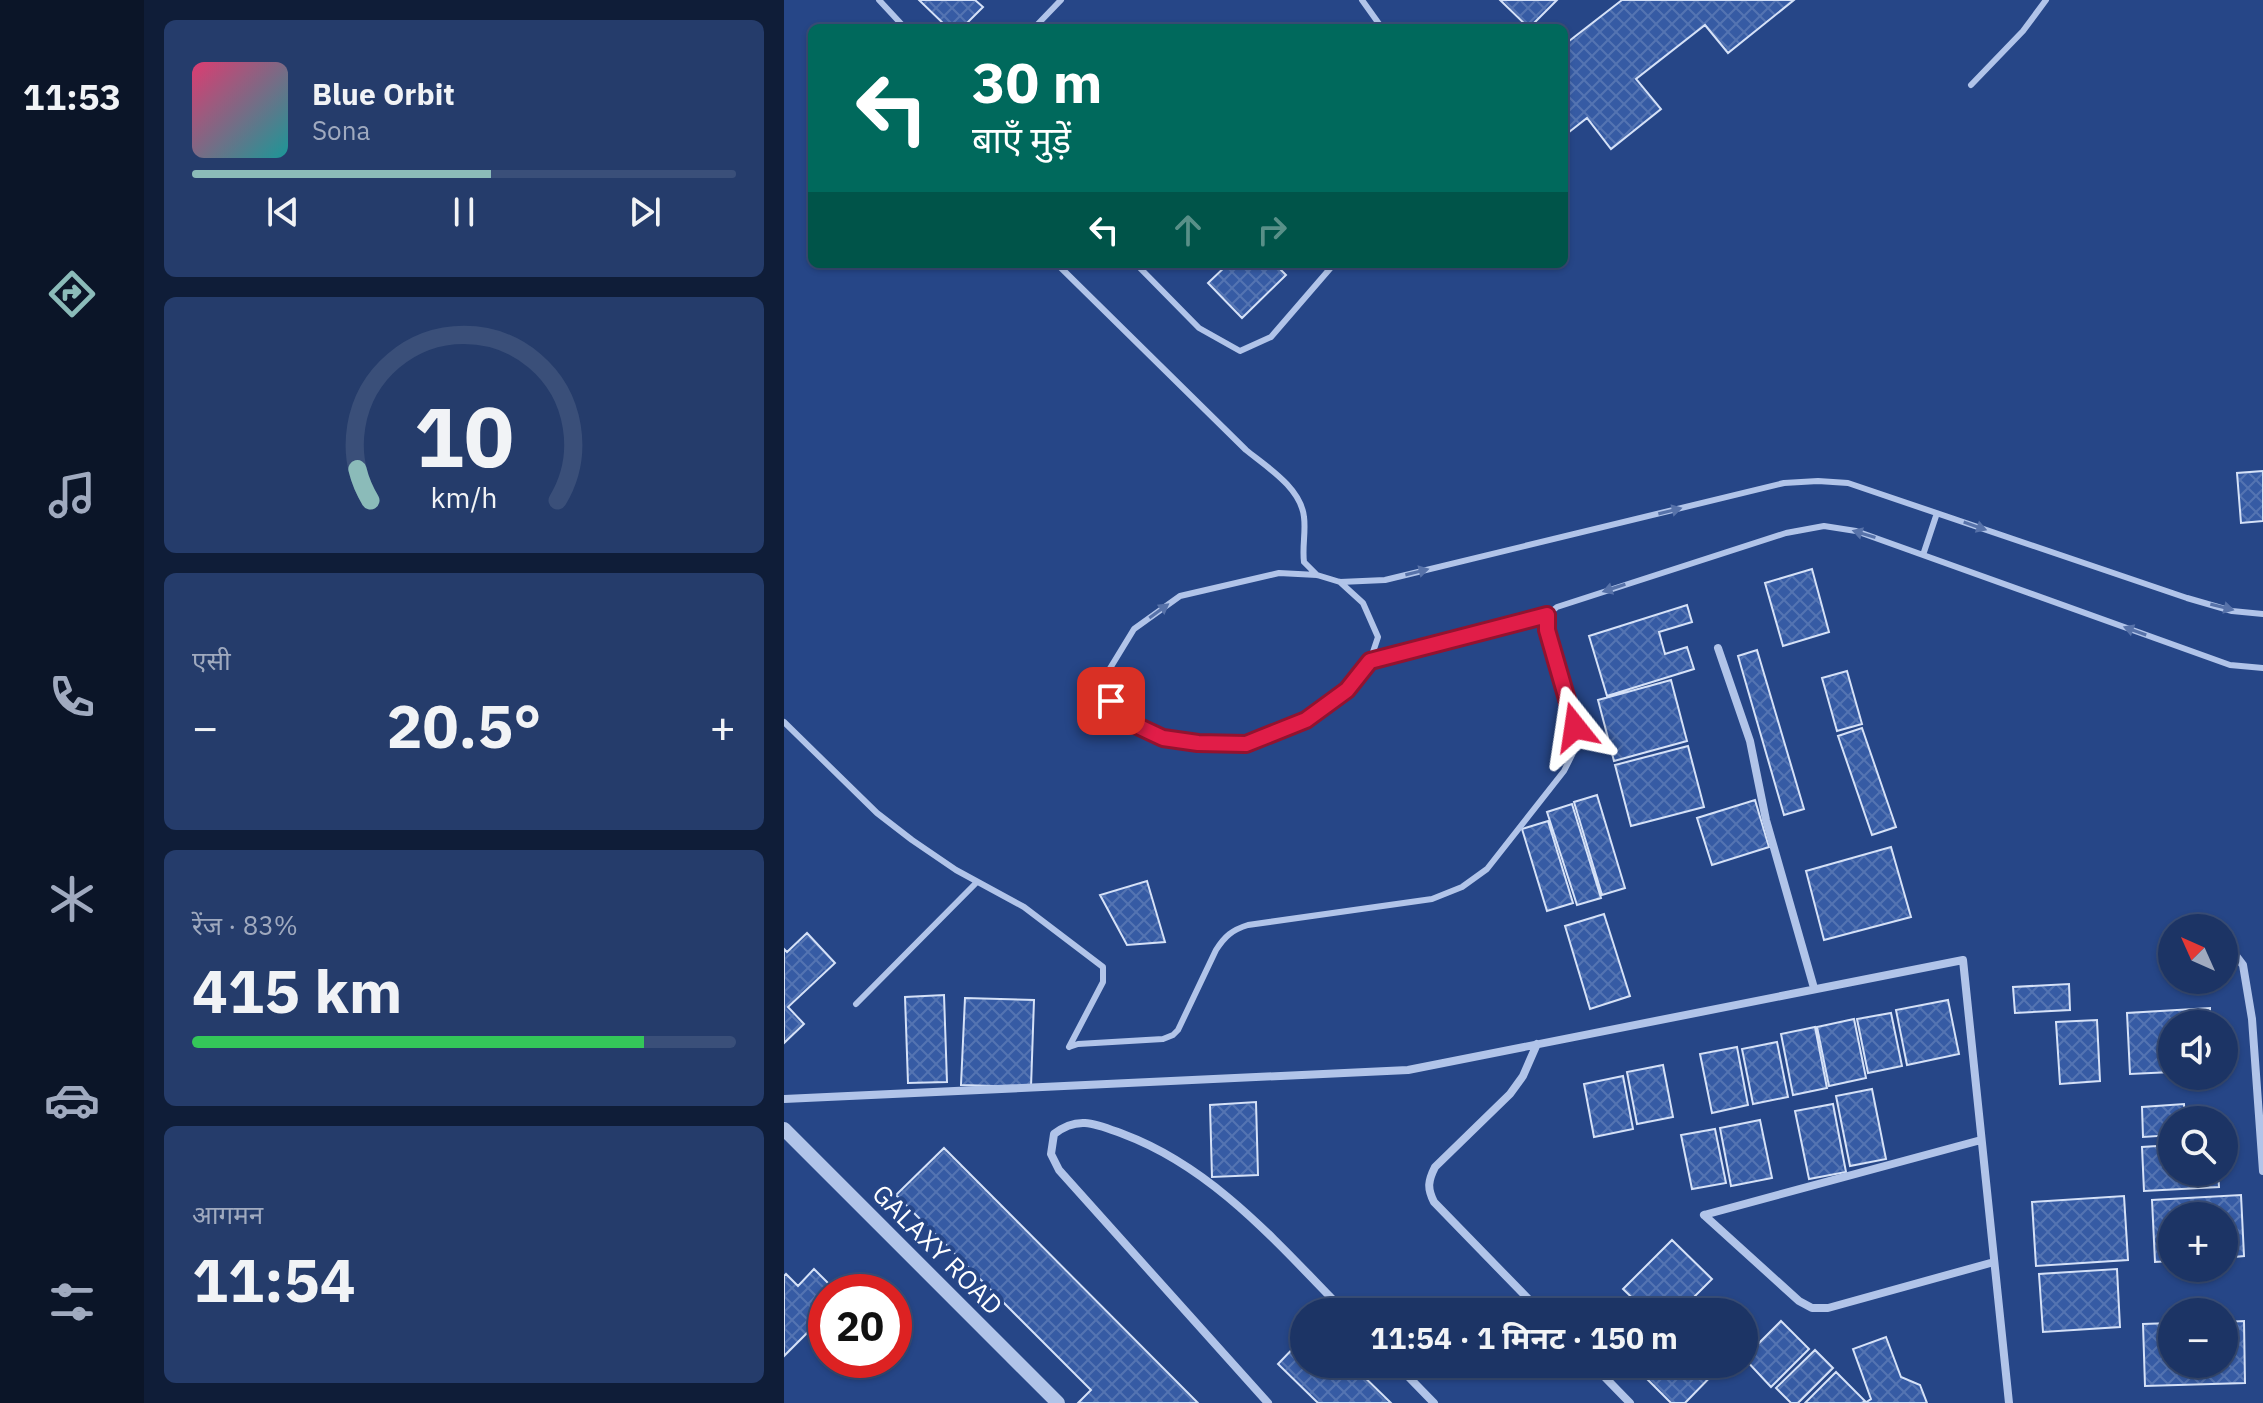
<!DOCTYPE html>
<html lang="hi">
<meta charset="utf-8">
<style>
body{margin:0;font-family:"IBM Plex Sans","Noto Sans Devanagari",sans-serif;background:#253c6b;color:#f1f3f6;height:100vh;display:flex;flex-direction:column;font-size:30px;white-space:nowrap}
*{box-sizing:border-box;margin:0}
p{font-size:26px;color:#a0aabf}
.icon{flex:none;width:44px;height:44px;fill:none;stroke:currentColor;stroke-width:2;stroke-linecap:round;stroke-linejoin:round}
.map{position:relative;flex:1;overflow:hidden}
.sheet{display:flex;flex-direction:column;gap:20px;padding:20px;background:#0f1d38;width:640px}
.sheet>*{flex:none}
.hud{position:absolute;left:24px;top:24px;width:760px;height:244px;border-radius:12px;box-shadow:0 2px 6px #0004,0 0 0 2px #3a4f79;background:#00695c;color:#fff;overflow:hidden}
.needle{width:52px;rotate:315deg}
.buttons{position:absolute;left:1374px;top:914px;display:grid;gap:16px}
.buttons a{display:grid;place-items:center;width:80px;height:80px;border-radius:50%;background:#1c3465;box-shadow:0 2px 6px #0004,0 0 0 2px #3a4f79;font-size:40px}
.speed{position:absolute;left:24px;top:1274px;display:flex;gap:16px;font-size:40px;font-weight:700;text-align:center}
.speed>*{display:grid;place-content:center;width:104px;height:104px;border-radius:50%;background:#1c3465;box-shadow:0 2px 6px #0004,0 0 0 2px #3a4f79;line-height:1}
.speed .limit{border:12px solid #d22;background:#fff;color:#111}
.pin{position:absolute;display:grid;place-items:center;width:68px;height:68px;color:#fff;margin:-34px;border-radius:16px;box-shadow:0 4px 12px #0006}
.me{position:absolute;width:88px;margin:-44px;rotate:345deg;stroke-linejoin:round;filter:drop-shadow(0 0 6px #0008)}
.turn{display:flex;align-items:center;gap:28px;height:168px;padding:0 32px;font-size:36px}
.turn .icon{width:104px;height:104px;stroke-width:2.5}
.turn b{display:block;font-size:56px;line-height:68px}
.lanes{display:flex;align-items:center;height:76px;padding:0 32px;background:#0003;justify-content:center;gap:40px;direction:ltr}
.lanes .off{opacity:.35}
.big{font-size:60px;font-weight:700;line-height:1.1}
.sheet .widget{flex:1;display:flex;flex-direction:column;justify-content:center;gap:12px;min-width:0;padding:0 28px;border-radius:12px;background:#253c6b}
.sheet .dial{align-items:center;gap:0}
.dial svg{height:208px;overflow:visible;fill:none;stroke:#3a4f79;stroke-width:7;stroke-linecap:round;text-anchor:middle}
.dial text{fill:#f1f3f6;stroke:none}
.song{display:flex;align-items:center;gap:24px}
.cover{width:96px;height:96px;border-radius:12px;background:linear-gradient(135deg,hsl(340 70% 55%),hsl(180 70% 35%))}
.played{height:8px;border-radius:4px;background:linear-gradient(90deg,#8bbbb9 55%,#3a4f79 55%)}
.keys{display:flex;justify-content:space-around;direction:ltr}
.heat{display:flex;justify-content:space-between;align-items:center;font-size:44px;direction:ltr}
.charge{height:12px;border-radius:6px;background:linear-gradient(90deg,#34c759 83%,#3a4f79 0)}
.trip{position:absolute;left:506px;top:1298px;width:468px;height:80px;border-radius:40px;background:#1c3465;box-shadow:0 2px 6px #0004,0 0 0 2px #3a4f79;font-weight:700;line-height:80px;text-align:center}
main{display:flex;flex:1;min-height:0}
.tabs{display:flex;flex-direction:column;width:144px;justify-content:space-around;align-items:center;background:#0b1528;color:#a0aabf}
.tabs .icon{width:56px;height:56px}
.tabs .on{color:#8bbbb9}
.tabs b{font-size:36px;color:#f1f3f6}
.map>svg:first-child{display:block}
.building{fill:url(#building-cross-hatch);stroke:#d5e1f7;stroke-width:2}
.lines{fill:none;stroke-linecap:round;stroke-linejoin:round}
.service{stroke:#b1c4e9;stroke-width:6}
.minor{stroke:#b1c4e9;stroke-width:8}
.tertiary{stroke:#b1c4e9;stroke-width:14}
.oneway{fill:#5772a9}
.route-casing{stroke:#92132f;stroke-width:20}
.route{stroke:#e11d48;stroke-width:14}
.labels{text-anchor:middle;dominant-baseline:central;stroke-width:8;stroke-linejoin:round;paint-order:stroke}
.street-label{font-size:26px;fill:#fff;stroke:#264687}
</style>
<main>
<nav class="tabs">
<b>11:53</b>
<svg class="icon on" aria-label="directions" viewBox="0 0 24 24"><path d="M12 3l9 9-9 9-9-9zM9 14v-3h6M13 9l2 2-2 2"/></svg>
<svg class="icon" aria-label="music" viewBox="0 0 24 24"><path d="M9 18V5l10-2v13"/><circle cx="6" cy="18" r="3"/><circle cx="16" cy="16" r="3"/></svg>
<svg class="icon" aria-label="phone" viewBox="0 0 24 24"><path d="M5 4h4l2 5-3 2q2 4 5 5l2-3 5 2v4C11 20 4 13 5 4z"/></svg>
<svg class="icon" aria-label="climate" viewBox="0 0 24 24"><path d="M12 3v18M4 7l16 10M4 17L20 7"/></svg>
<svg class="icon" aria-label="car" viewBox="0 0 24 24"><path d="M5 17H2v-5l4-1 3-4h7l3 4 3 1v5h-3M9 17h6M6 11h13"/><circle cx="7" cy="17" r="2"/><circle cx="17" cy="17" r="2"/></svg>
<svg class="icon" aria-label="filters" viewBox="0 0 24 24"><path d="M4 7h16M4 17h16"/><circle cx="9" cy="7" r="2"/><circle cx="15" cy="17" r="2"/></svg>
</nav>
<section class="sheet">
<div class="widget">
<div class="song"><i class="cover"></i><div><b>Blue Orbit</b><p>Sona</p></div></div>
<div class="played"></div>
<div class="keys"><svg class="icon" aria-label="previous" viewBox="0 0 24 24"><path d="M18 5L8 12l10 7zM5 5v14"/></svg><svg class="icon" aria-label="pause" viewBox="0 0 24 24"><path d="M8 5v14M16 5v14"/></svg><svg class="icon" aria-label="next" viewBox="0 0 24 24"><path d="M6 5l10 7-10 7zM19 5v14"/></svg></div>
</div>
<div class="widget dial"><svg viewBox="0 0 100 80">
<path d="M14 69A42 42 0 1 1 86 69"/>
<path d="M14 69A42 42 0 0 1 9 57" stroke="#8bbbb9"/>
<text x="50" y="56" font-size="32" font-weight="700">10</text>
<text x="50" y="72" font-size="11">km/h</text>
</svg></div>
<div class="widget"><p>एसी</p>
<div class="heat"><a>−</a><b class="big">20.5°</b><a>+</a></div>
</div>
<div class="widget"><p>रेंज · 83%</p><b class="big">415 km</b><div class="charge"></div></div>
<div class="widget"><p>आगमन</p><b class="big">11:54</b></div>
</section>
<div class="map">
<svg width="1479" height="1403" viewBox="0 0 1479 1403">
<defs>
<pattern id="building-cross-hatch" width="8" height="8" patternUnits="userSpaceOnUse" patternTransform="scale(2)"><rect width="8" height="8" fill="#365ba4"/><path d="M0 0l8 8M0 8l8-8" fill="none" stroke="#5474b2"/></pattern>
</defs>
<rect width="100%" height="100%" fill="#264687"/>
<path class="building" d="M135,0H191L199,7L178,28H164Z
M716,0H773L745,28Z
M838,0H1010L944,53L921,25L852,79L877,109L827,149L803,118L780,136V45Z
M444,264H491L502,275L458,318L424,283Z
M1479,471V521L1457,523L1453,473Z
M1028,569L1045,632L999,646L981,583Z
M903,605L908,622L875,632L881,654L903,647L910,669L823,696L805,636Z
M973,650L1020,809L1000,815L954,656Z
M1063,671L1078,724L1053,731L1038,678Z
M887,680L903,741L830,761L814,700Z
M1078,728L1112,827L1088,835L1054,736Z
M904,746L920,807L847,826L831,765Z
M813,795L841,888L818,895L790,802Z
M971,800L985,847L928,865L913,818Z
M788,804L817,898L793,905L763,812Z
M764,821L789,903L763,911L738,829Z
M1107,847L1127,917L1040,940L1022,871Z
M363,881L381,942L343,945L316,895Z
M820,914L846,996L806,1009L781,926Z
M23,933L51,963L4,1007L20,1024L0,1043V949L3,952Z
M1285,984L1286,1010L1231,1013L1229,987Z
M160,995L163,1082L124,1083L121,997Z
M181,998L250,1000L247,1087L177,1085Z
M1164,1000L1175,1054L1123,1065L1112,1010Z
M1426,1008V1024H1388V1072L1346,1074L1343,1013Z
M1107,1013L1118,1066L1084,1073L1073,1019Z
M1070,1019L1082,1078L1045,1086L1033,1027Z
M1313,1020L1316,1081L1276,1084L1272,1022Z
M1031,1027L1043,1088L1009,1095L997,1034Z
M993,1042L1004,1097L969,1104L958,1049Z
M953,1047L964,1105L928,1113L916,1054Z
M879,1065L889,1117L853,1124L843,1072Z
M839,1076L849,1129L810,1137L800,1084Z
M1088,1089L1102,1159L1066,1166L1052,1096Z
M472,1102L474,1175L428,1177L426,1105Z
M1049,1104L1062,1172L1025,1179L1011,1111Z
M1400,1104L1401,1120H1388V1135L1359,1137L1358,1107Z
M976,1120L988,1178L947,1186L936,1128Z
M931,1129L942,1183L908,1189L897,1135Z
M1388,1145V1172H1434L1435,1187L1360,1191L1358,1147Z
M160,1148L414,1403H294L307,1390L112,1195Z
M1457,1195L1460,1256L1440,1258V1216H1388V1261L1371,1262L1368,1200Z
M1340,1196L1344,1260L1252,1266L1248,1202Z
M888,1240L928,1279L895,1312H863L839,1289Z
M30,1269L53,1292H42V1314L0,1356V1276L2,1274L14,1286Z
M1333,1269L1336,1327L1259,1332L1255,1274Z
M997,1321L1025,1349L987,1387L960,1358Z
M1460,1321L1461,1383L1361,1386L1359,1324L1388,1323V1364H1440V1322Z
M520,1337V1364H567L607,1403H534L494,1364Z
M1102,1337L1117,1377L1136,1385L1143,1403H1081L1087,1399L1069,1349Z
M1031,1350L1049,1368L1014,1403H1007L992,1388Z
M868,1364H939L901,1403H887L858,1374Z
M1052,1372L1081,1401L1078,1403H1021Z"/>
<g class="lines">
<path class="service" d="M95,0L121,28
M578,0L598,28
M250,28L277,0
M1187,85L1239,31L1262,0
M273,264L462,450C483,467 517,488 520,517C522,532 518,547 520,562L533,575
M352,264L415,328L456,351L487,337L550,264
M1139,555L1153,513
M556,582L579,603L594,637L586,661L563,690L522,720L462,744L414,743L379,738L345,722L327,701L325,670L350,629L396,596L495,573L533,575L556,582L601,580L1000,483L1034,481L1064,483L1403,598L1448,611L1479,614
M586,661L763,615L773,607L1002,533L1040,526L1072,531L1446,665L1479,668
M0,722L93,813L128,840L172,870L240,907L319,967V982L285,1047
M72,1004L193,882
M285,1047L294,1044L379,1039L389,1035L394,1030L432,950C441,936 448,930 464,925L648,899L678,887L703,869L780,771L791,749V727L763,630V615"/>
<path class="minor" d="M934,648L966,741L982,820L1030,988
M1395,928H1425
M1440,940L1459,965L1468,1019L1479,1171
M753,1044L739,1076L726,1094L651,1167C644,1181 643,1188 650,1202L757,1312
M0,1099L624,1070L1179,960L1225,1403
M920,1215L1015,1301L1028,1308H1044L1210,1262
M920,1215L1197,1140
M612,1364L650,1403
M808,1364L846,1403
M484,1403L275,1170L267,1154L270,1134C294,1115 312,1124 339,1134C430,1168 494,1244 561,1312"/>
<path class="tertiary" d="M0,1129L274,1403"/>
</g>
<defs><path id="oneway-solid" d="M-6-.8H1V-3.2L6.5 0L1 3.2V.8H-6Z" transform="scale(2)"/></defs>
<g class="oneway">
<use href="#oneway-solid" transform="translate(886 511) rotate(-14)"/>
<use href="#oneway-solid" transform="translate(1191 526) rotate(19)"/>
<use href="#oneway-solid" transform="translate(1080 534) rotate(-163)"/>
<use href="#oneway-solid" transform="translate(633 572) rotate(-14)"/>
<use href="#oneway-solid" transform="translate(830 588) rotate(162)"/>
<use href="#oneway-solid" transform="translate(1438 607) rotate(14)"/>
<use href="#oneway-solid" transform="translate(375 611) rotate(-36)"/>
<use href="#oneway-solid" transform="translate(1351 631) rotate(-160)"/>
</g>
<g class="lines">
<g class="route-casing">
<path id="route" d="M327,701L345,722L379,738L414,743L462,744L522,720L563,690L586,661L763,615V630L791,727"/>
</g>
<use href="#route" class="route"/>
</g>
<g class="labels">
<g class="street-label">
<text transform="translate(154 1249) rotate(45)">GALAXY ROAD</text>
</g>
</g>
</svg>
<div class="buttons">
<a><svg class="needle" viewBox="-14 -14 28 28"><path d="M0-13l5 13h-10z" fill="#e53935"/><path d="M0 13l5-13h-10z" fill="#a0aabf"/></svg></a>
<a><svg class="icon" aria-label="sound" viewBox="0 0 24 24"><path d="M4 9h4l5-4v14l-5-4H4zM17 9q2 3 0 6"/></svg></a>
<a><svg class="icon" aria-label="search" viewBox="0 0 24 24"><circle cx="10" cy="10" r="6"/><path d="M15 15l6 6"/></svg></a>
<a>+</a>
<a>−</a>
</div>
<div class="speed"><div class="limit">20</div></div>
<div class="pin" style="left:327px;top:701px;background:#d93025"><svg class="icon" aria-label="arrive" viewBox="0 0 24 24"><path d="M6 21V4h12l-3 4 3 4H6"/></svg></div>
<svg class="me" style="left:791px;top:727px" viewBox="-20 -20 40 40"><path d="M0-17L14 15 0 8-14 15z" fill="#e11d48" stroke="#fff" stroke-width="4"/></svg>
<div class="trip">11:54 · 1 मिनट · 150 m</div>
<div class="hud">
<div class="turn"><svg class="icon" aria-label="left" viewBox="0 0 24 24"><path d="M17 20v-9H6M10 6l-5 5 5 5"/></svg><div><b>30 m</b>बाएँ मुड़ें</div></div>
<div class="lanes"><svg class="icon" aria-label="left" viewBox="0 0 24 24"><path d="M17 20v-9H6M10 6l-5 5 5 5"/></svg><svg class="icon off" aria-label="ahead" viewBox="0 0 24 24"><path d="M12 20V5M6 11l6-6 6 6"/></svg><svg class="icon off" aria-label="right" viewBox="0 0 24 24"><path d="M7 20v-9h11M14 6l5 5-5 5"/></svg></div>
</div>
</div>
</main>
